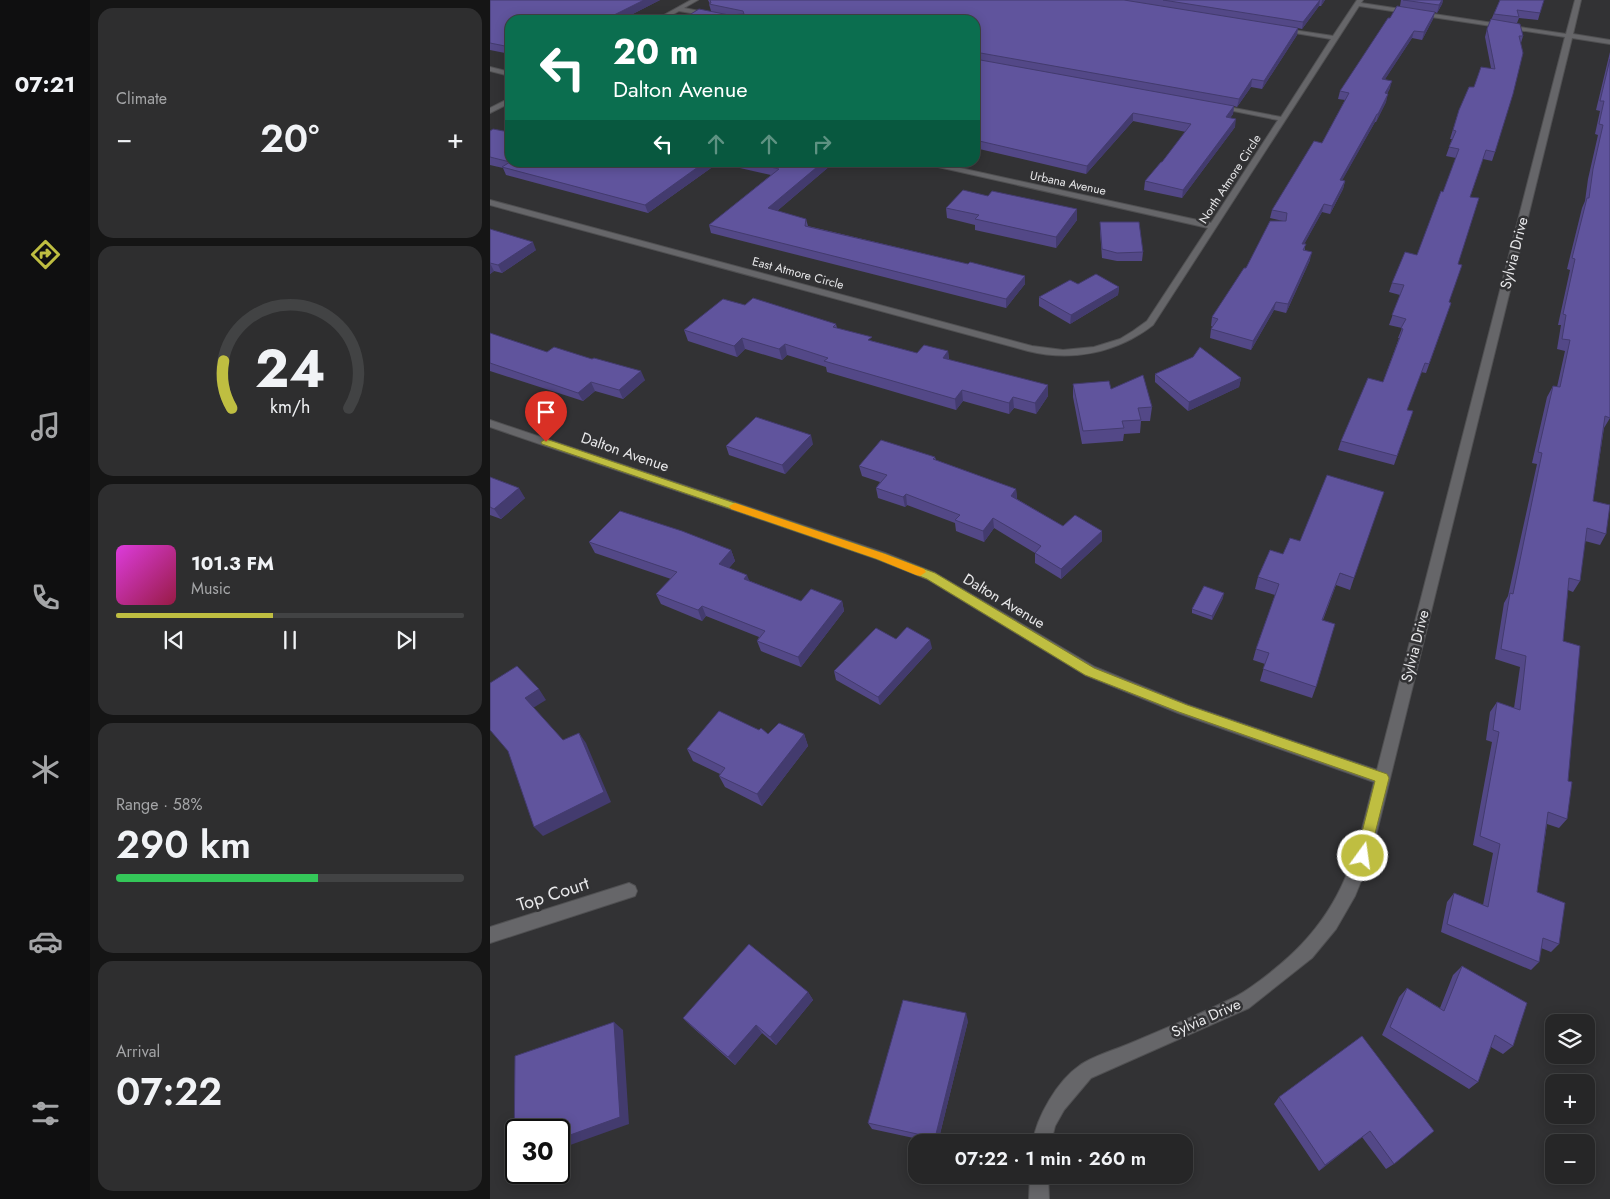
<!DOCTYPE html>
<meta charset="utf-8">
<style>
body{margin:0;font-family:Jost,sans-serif;background:#2e2e2f;color:#f1f3f6;height:100vh;display:flex;flex-direction:column;font-size:19px;white-space:nowrap}
*{box-sizing:border-box;margin:0}
p{font-size:16px;color:#a4a5a7}
.icon{flex:none;width:28px;height:28px;fill:none;stroke:currentColor;stroke-width:2;stroke-linecap:round;stroke-linejoin:round}
.map{position:relative;flex:1;overflow:hidden}
.details{display:flex;flex-direction:column;gap:8px;padding:8px;background:#151515;width:400px}
.details>*{flex:none}
.top-card{position:absolute;left:15px;top:15px;width:475px;height:152px;border-radius:15px;box-shadow:0 2px 12px #0003,0 0 0 1px #424344;background:#0b6e4f;color:#fff;overflow:hidden}
.tools{position:absolute;left:1055px;top:1014px;display:grid;gap:10px}
.tools a{display:grid;place-items:center;width:50px;height:50px;border-radius:10px;background:#262627;box-shadow:0 2px 12px #0003,0 0 0 1px #424344;font-size:25px}
.speed{position:absolute;left:15px;top:1119px;display:flex;gap:10px;font-size:25px;font-weight:700;text-align:center}
.speed>*{display:grid;place-content:center;width:65px;height:65px;border-radius:50%;background:#262627;box-shadow:0 2px 12px #0003,0 0 0 1px #424344;line-height:1}
.speed .limit{border:2px solid #111;border-radius:8px;background:#fff;color:#111}
.pin{position:absolute;display:grid;place-items:center;width:42px;height:42px;color:#fff;margin:-51px -21px;border-radius:50% 50% 50% 0;rotate:-45deg;box-shadow:0 0 5px #0007}
.pin .icon{rotate:45deg}
.me{position:absolute;width:55px;margin:-28px;rotate:14deg;stroke-linejoin:round;filter:drop-shadow(0 0 4px #0008)}
.turn{display:flex;align-items:center;gap:18px;height:105px;padding:0 25px;font-size:22px}
.turn .icon{width:65px;height:65px;stroke-width:2.5}
.turn b{display:block;font-size:35px;line-height:42px}
.lanes{display:flex;align-items:center;height:48px;padding:0 25px;background:#0003;justify-content:center;gap:25px;direction:ltr}
.lanes .off{opacity:.35}
.big{font-size:38px;font-weight:600;line-height:1.1}
.details .card{flex:1;display:flex;flex-direction:column;justify-content:center;gap:8px;min-width:0;padding:0 18px;border-radius:15px;background:#2e2e2f}
.details .dial{align-items:center;gap:0}
.dial svg{height:130px;overflow:visible;fill:none;stroke:#424344;stroke-width:7;stroke-linecap:round;text-anchor:middle}
.dial text{fill:#f1f3f6;stroke:none}
.song{display:flex;align-items:center;gap:15px}
.cover{width:60px;height:60px;border-radius:8px;background:linear-gradient(135deg,hsl(300 70% 55%),hsl(340 70% 35%))}
.played{height:5px;border-radius:2px;background:linear-gradient(90deg,#bfbe41 45%,#424344 45%)}
.keys{display:flex;justify-content:space-around;direction:ltr}
.heat{display:flex;justify-content:space-between;align-items:center;font-size:28px;direction:ltr}
.charge{height:8px;border-radius:4px;background:linear-gradient(90deg,#34c759 58%,#424344 0)}
.trip{position:absolute;left:418px;top:1134px;width:285px;height:50px;border-radius:15px;background:#262627;box-shadow:0 2px 12px #0003,0 0 0 1px #424344;font-weight:600;line-height:50px;text-align:center}
main{display:flex;flex:1;min-height:0}
.tabs{display:flex;flex-direction:column;width:90px;justify-content:space-around;align-items:center;background:#0f0f10;color:#a4a5a7}
.tabs .icon{width:35px;height:35px}
.tabs .active{color:#bfbe41}
.tabs b{font-size:22px;color:#f1f3f6}
.map>svg:first-child{display:block}
.lines{fill:none;stroke-linecap:round;stroke-linejoin:round}
.minor-casing{stroke:#505052;stroke-width:2}
.minor{fill:#666669;fill-rule:evenodd}
.wall{fill:#534887}
.shaded-wall{fill:#433b6e}
.building{fill:#60549d;stroke:#433b6e}
.route{fill:#bfbe41;stroke:#7c7c2a}
.slow{fill:#f59e0b}
.labels{text-anchor:middle;dominant-baseline:central;stroke-width:5;stroke-linejoin:round;paint-order:stroke}
.far-street-label{font-size:12px;fill:#e8e8ea;stroke:#323234}
.street-label{font-size:15px;fill:#e8e8ea;stroke:#323234}
.near-street-label{font-size:18px;fill:#e8e8ea;stroke:#323234}
</style>
<main>
<nav class="tabs">
<b>07:21</b>
<svg class="icon active" aria-label="directions" viewBox="0 0 24 24"><path d="M12 3l9 9-9 9-9-9zM9 14v-3h6M13 9l2 2-2 2"/></svg>
<svg class="icon" aria-label="music" viewBox="0 0 24 24"><path d="M9 18V5l10-2v13"/><circle cx="6" cy="18" r="3"/><circle cx="16" cy="16" r="3"/></svg>
<svg class="icon" aria-label="phone" viewBox="0 0 24 24"><path d="M5 4h4l2 5-3 2q2 4 5 5l2-3 5 2v4C11 20 4 13 5 4z"/></svg>
<svg class="icon" aria-label="climate" viewBox="0 0 24 24"><path d="M12 3v18M4 7l16 10M4 17L20 7"/></svg>
<svg class="icon" aria-label="car" viewBox="0 0 24 24"><path d="M5 17H2v-5l4-1 3-4h7l3 4 3 1v5h-3M9 17h6M6 11h13"/><circle cx="7" cy="17" r="2"/><circle cx="17" cy="17" r="2"/></svg>
<svg class="icon" aria-label="filters" viewBox="0 0 24 24"><path d="M4 7h16M4 17h16"/><circle cx="9" cy="7" r="2"/><circle cx="15" cy="17" r="2"/></svg>
</nav>
<section class="details">
<div class="card"><p>Climate</p>
<div class="heat"><a>−</a><b class="big">20°</b><a>+</a></div>
</div>
<div class="card dial"><svg viewBox="0 0 100 80">
<path d="M14 69A42 42 0 1 1 86 69"/>
<path d="M14 69A42 42 0 0 1 9 40" stroke="#bfbe41"/>
<text x="50" y="56" font-size="32" font-weight="700">24</text>
<text x="50" y="72" font-size="11">km/h</text>
</svg></div>
<div class="card">
<div class="song"><i class="cover"></i><div><b>101.3 FM</b><p>Music</p></div></div>
<div class="played"></div>
<div class="keys"><svg class="icon" aria-label="previous" viewBox="0 0 24 24"><path d="M18 5L8 12l10 7zM5 5v14"/></svg><svg class="icon" aria-label="pause" viewBox="0 0 24 24"><path d="M8 5v14M16 5v14"/></svg><svg class="icon" aria-label="next" viewBox="0 0 24 24"><path d="M6 5l10 7-10 7zM19 5v14"/></svg></div>
</div>
<div class="card"><p>Range · 58%</p><b class="big">290 km</b><div class="charge"></div></div>
<div class="card"><p>Arrival</p><b class="big">07:22</b></div>
</section>
<div class="map">
<svg width="1120" height="1199" viewBox="0 0 1120 1199">
<rect width="100%" height="100%" fill="#323234"/>
<g class="lines">
<g class="minor-casing">
<path id="minor" d="M201,0H208L194,8L254,20H241L189,11L173,20H165Z
M867,0H873L871,3L1076,34L1085,0H1091L1083,34L1120,40V44L1082,38L881,856L865,896L846,929L822,958L759,1008L601,1078L574,1110L565,1126L561,1142H543C546,1118 568,1080 589,1066C602,1056 625,1050 641,1043C676,1028 711,1014 745,997C764,987 796,961 811,945C858,896 868,845 884,782L688,713L595,675L437,579L387,559L0,427V420L395,553L445,573L605,667L698,705L887,770L1075,37L869,6L663,325C627,353 582,362 538,351L0,205V200L542,346L573,350L604,347L630,339L643,331L657,321L718,228L426,162H443L721,223L788,120L724,107L728,105L791,117L841,39L787,30L790,28L843,36Z
M0,67L20,72V76L0,71Z
M20,98V103L0,113V108Z
M139,883L145,886L147,891L145,896L0,943V927Z
M540,1175H558L559,1199H539Z"/>
</g>
<use href="#minor" class="minor"/>
</g>
<path class="wall" d="M0,0H170L131,20H20V54L0,50Z
M218,0H835L831,6H829L812,29L808,28L807,35L772,89L761,87L747,107L744,106L743,114L740,118L745,127L692,198L654,190L655,181L672,162L696,132L643,121L596,174L485,148V20H191L221,11L219,4H220Z
M911,0H953L952,4L947,13L945,12L943,19L932,40L922,38L895,79L900,88L897,94L896,102L886,122H885L852,180L855,181L853,189L840,214L832,212L814,244L815,250L820,260L796,313L784,310L761,350L720,338L721,329L723,327L721,326L722,317L756,268L793,221L780,218L782,210L832,143L855,100L848,99L850,91L910,6Z
M1010,0L1050,13L1048,20L1029,18L1027,23L1033,36L1031,43L1005,152L1002,161L993,159L980,197L968,264L959,302L961,303L936,373L931,372L917,410L923,411L904,465L848,450L851,441L893,382L909,338H908L912,328L899,325L910,295L899,292L902,283L927,255L953,192L966,158L956,156L962,139H960L969,110L984,87L1001,68L995,37L997,29Z
M1120,52V418L1114,428L1103,501L1116,534L1110,545L1095,541L1090,581L1083,592L1078,590L1073,641L1078,781L1077,819L1069,828L1057,824L1047,892L1069,944L1061,952L1051,948L1049,962L1041,970L951,932L957,902L964,893L993,905L1003,853L983,845L1002,742L996,740L1000,712L1007,702L1024,708L1030,667L1005,659L1014,603L1018,596L1047,464L1042,463L1057,397L1063,386L1067,387L1075,351L1067,349L1071,325H1068L1080,270L1077,269L1092,208L1095,201L1098,179L1108,135L1105,134L1110,111L1106,110Z
M0,131L20,162H341V165L287,211L316,219L318,226L478,264L535,276V284L516,308L221,233L219,225L281,175L228,163L158,213L16,175L13,168L0,165Z
M456,208L587,220L566,248L485,230V225L457,218Z
M610,222L653,252L652,261H627L612,258L610,231Z
M0,229L46,250L12,273L4,271L0,274Z
M629,287L628,295L580,324L549,306V297Z
M255,305L346,324L347,328L382,341L427,353L458,351L459,360L558,385V396L546,414L524,408L519,414L473,401L466,410L337,372L336,367L297,355L292,360L255,349L247,357L198,341L194,330Z
M0,333L57,352L155,380L133,399L105,391L93,401L0,371Z
M703,357L751,378L749,387L698,411L665,382V374Z
M583,384L621,389L662,407L660,421H651L650,433L634,434L633,441L592,444L583,397Z
M323,444L295,474L239,455L236,446Z
M445,457L446,460L526,489L527,499L573,526L612,531V541L571,579L545,563V553L504,528L494,542L466,531L465,523L417,505L415,507L388,498L386,488L390,482L372,476L369,466Z
M0,477L35,498L11,519L0,515Z
M99,542L241,550L245,561L239,568L260,581L311,601H352L354,611L311,667L271,651L267,641L269,637L216,616L212,621L171,604L166,594L181,579L105,553Z
M780,550L864,578L860,590L846,585L833,620L826,687L822,698L770,681L775,664L763,660L766,649L785,595L765,589L768,577Z
M733,598L722,620L702,613V609Z
M406,639L442,648L390,705L346,680L344,671Z
M269,730L278,734H314L318,746L272,806L235,787L229,776L230,774L203,761L197,749Z
M972,966L1023,1046L1013,1054L1001,1047L988,1082L979,1089L892,1035L909,997L917,988L950,1008L963,975Z
M318,992L323,1000L286,1045L272,1033L245,1065L201,1026L193,1018Z
M478,1021L448,1142H442L382,1129L378,1123Z
M872,1036L904,1164L896,1169L872,1137L829,1171L784,1104L789,1097Z"/>
<path class="shaded-wall" d="M154,0H170L131,20H114Z
M830,0L829,6L812,29L813,22Z
M832,0H835L831,6Z
M952,0H953L952,4L947,13L949,5Z
M945,12L943,19L932,40L934,32Z
M808,28L807,35L772,89L774,81Z
M924,31L922,38L890,87L892,79Z
M762,79L761,87L747,107L749,99Z
M902,81L900,88L893,101L895,93Z
M898,94L896,102L886,122L888,114Z
M744,106L743,114L735,125L736,117Z
M643,113V121L596,174L597,166Z
M887,114L885,122L848,188L850,180Z
M746,119L745,127L692,198L693,190Z
M215,162H227L228,163L158,213L155,205Z
M333,162H341V165L280,217L278,208Z
M855,181L853,189L840,214L842,206Z
M834,204L832,212L810,252L812,244Z
M587,209V220L566,248V237Z
M43,242L46,250L12,273L8,265Z
M822,252L820,260L796,313L798,304Z
M0,263L4,271L0,274Z
M535,276V284L516,308V299Z
M629,287L628,295L580,324L581,315Z
M786,302L784,310L761,350L763,341Z
M252,338L255,349L247,357L244,346Z
M295,344L297,355L292,360L289,349Z
M458,351L459,362L453,358Z
M151,371L155,380L133,399L129,390Z
M751,378L749,387L698,411L699,402Z
M101,382L105,391L93,401L88,393Z
M558,385V396L546,414L545,403Z
M472,390L473,401L466,410L465,399Z
M523,397L524,408L519,414V403Z
M321,435L323,444L295,474L292,465Z
M29,488L35,498L11,519L4,509Z
M526,489L527,500L521,496Z
M416,494L417,505L415,507L413,497Z
M503,518L504,528L494,542L493,531Z
M612,531V541L571,579V569Z
M241,550L245,561L233,575L229,564Z
M257,575L261,585L254,579Z
M734,593L733,598L722,620V616Z
M352,601L354,611L311,667L308,657Z
M212,606L216,616L212,621L208,610Z
M440,640L442,648L390,705L388,697Z
M49,689L56,700L43,708L35,698Z
M89,733L96,743L121,802L53,836L44,827Z
M314,734L318,746L272,806L267,794Z
M318,992L323,1000L286,1045L280,1037Z
M476,1013L478,1021L448,1142H447L445,1138Z
M124,1022L133,1030L139,1124L69,1149V1139Z
M266,1025L272,1033L245,1065L238,1057Z
M880,1131L872,1137L829,1171L835,1165Z"/>
<path class="building" d="M0,0H154L114,20H20V47L0,43Z
M220,0H634L808,28L774,81L762,79L749,99L485,52V20H191L209,9L239,15L254,14L253,11L219,4L221,3Z
M673,0H830L813,22Z
M913,0H952L949,5Z
M1010,0H1054L1050,13L1027,10L1029,17L1004,14Z
M907,6L945,12L934,32L924,31L892,79L902,81L895,93L898,94L888,114H887L850,180L855,181L842,206L834,204L812,244H816L813,250L822,252L798,304L786,302L763,341L721,329L728,319L722,317L754,268H756L780,221H796L797,213L782,210L824,141L832,143L859,93L850,91L898,18H900Z
M1001,19L1030,24L1033,36H1029L1033,53L1023,94L1005,152L996,150L980,197L989,198L968,264L972,265L959,302L961,303L939,364L935,363L917,410L923,411L907,456L851,441L878,378L893,382L913,329L911,328L916,319L902,315L914,285L902,283L915,252L927,255L951,191L953,192L969,149L959,147L966,131L963,130L969,110L979,87H984L991,67L1005,69L997,29Z
M485,59L744,106L736,117L746,119L693,190L655,181L671,162H672L701,124L643,113L597,166L485,140Z
M1120,59V418L1115,416L1103,501L1120,505L1116,534L1097,528L1090,581L1079,578L1073,641L1090,646L1078,781L1082,782L1077,819L1058,812L1047,892L1075,903L1069,944L1053,938L1049,962L957,924L964,893L998,907L1010,844L990,836L1009,732L1003,730L1007,702L1030,710L1036,656L1011,649L1020,593L1023,594L1052,453L1048,452L1063,386L1070,387L1080,340L1072,339L1076,315L1073,314L1085,259L1082,258L1097,198H1099L1103,169L1113,125L1109,124L1114,101H1110Z
M3,129L19,132L20,131V162L0,157V131Z
M20,162H215L155,205L12,167Z
M259,162H333L278,208L316,219L315,226L478,264L480,262L535,276L516,299L219,225L289,169Z
M473,190L498,196L502,191L587,209L566,237L485,219L489,215L456,208Z
M610,222H649L653,252L627,253L612,249Z
M0,229L43,242L8,265L0,263Z
M606,274L629,287L581,315L549,297L580,280L588,284Z
M263,298L346,324L343,327L382,337L378,340L427,353L434,345L458,351L453,358L558,385L545,403L523,397L519,403L472,390L465,399L334,361L338,358L295,344L289,349L252,338L244,346L194,330L233,299L255,305Z
M0,333L57,352L64,347L102,359L104,358L151,371L129,390L101,382L88,393L0,363Z
M710,347L751,378L699,402L665,374L703,357Z
M653,375L662,407L648,408L651,420L632,421L634,428L593,431L583,384L619,381L621,389Z
M266,417L321,435L292,465L236,446Z
M391,440L445,457L443,459L526,489L521,496L573,526L585,515L612,531L571,569L545,553L551,546L503,518L493,531L465,520L470,515L416,494L413,497L386,488L397,475L369,466Z
M837,475L894,492L864,578L850,573L832,620L845,624L826,687L773,669L779,653L766,649L789,584L768,577L780,550L793,554L800,538L810,541Z
M0,477L29,488L4,509L0,507Z
M130,511L192,531L241,550L229,564L257,575L254,579L311,601L321,589L352,601L308,657L267,641L275,631L212,606L208,610L166,594L187,572L99,542Z
M714,586L734,593L722,616L702,609Z
M417,627L440,640L388,697L344,671L386,628L406,639Z
M27,666L49,689L35,698L73,740L89,733L114,792L44,827L18,751L0,730V683Z
M229,711L269,730L271,728L278,734L289,723L314,734L267,794L229,776L235,768L197,749Z
M259,944L318,992L280,1037L266,1025L238,1057L193,1018Z
M972,966L1037,1003L1023,1046L1005,1035L988,1082L900,1027L917,988L954,1011Z
M413,1000L476,1013L445,1138L378,1123Z
M124,1022L130,1117L69,1139V1130H26V1154L24,1155L25,1056Z
M872,1036L944,1131L904,1164L880,1131L835,1165L789,1097Z"/>
<path class="route" d="M56,439L395,554L445,573L604,668L697,705L897,774L899,778L878,861L873,863L868,861L866,856L885,781L689,712L595,675L437,579L387,559L52,444L51,442Z"/>
<path class="slow" d="M245,503L395,554L434,569L436,572L430,576L426,575L387,559L241,509L239,506Z"/>
<g class="labels">
<g class="far-street-label">
<text transform="translate(740 179) rotate(-57)">North Atmore Circle</text>
<text transform="translate(578 183) rotate(12)">Urbana Avenue</text>
<text transform="translate(308 273) rotate(15)">East Atmore Circle</text>
</g>
<g class="street-label">
<text transform="translate(1024 253) rotate(-76)">Sylvia Drive</text>
<text transform="translate(135 452) rotate(19)">Dalton Avenue</text>
<text transform="translate(514 601) rotate(31)">Dalton Avenue</text>
<text transform="translate(925 646) rotate(-76)">Sylvia Drive</text>
<text transform="translate(716 1018) rotate(-24)">Sylvia Drive</text>
</g>
<g class="near-street-label">
<text transform="translate(63 894) rotate(-18)">Top Court</text>
</g>
</g>
</svg>
<div class="tools">
<a><svg class="icon" aria-label="layers" viewBox="0 0 24 24"><path d="M12 4l9 5-9 5-9-5zM3 14l9 5 9-5"/></svg></a>
<a>+</a>
<a>−</a>
</div>
<div class="speed"><div class="limit">30</div></div>
<div class="pin" style="left:56px;top:442px;background:#d93025"><svg class="icon" aria-label="arrive" viewBox="0 0 24 24"><path d="M6 21V4h12l-3 4 3 4H6"/></svg></div>
<svg class="me" style="left:873px;top:856px" viewBox="-20 -20 40 40"><circle r="17" fill="#bfbe41" stroke="#fff" stroke-width="3"/><path d="M0-11L8 9 0 5-8 9z" fill="#fff"/></svg>
<div class="trip">07:22 · 1 min · 260 m</div>
<div class="top-card">
<div class="turn"><svg class="icon" aria-label="left" viewBox="0 0 24 24"><path d="M17 20v-9H6M10 6l-5 5 5 5"/></svg><div><b>20 m</b>Dalton Avenue</div></div>
<div class="lanes"><svg class="icon" aria-label="left" viewBox="0 0 24 24"><path d="M17 20v-9H6M10 6l-5 5 5 5"/></svg><svg class="icon off" aria-label="ahead" viewBox="0 0 24 24"><path d="M12 20V5M6 11l6-6 6 6"/></svg><svg class="icon off" aria-label="ahead" viewBox="0 0 24 24"><path d="M12 20V5M6 11l6-6 6 6"/></svg><svg class="icon off" aria-label="right" viewBox="0 0 24 24"><path d="M7 20v-9h11M14 6l5 5-5 5"/></svg></div>
</div>
</div>
</main>
